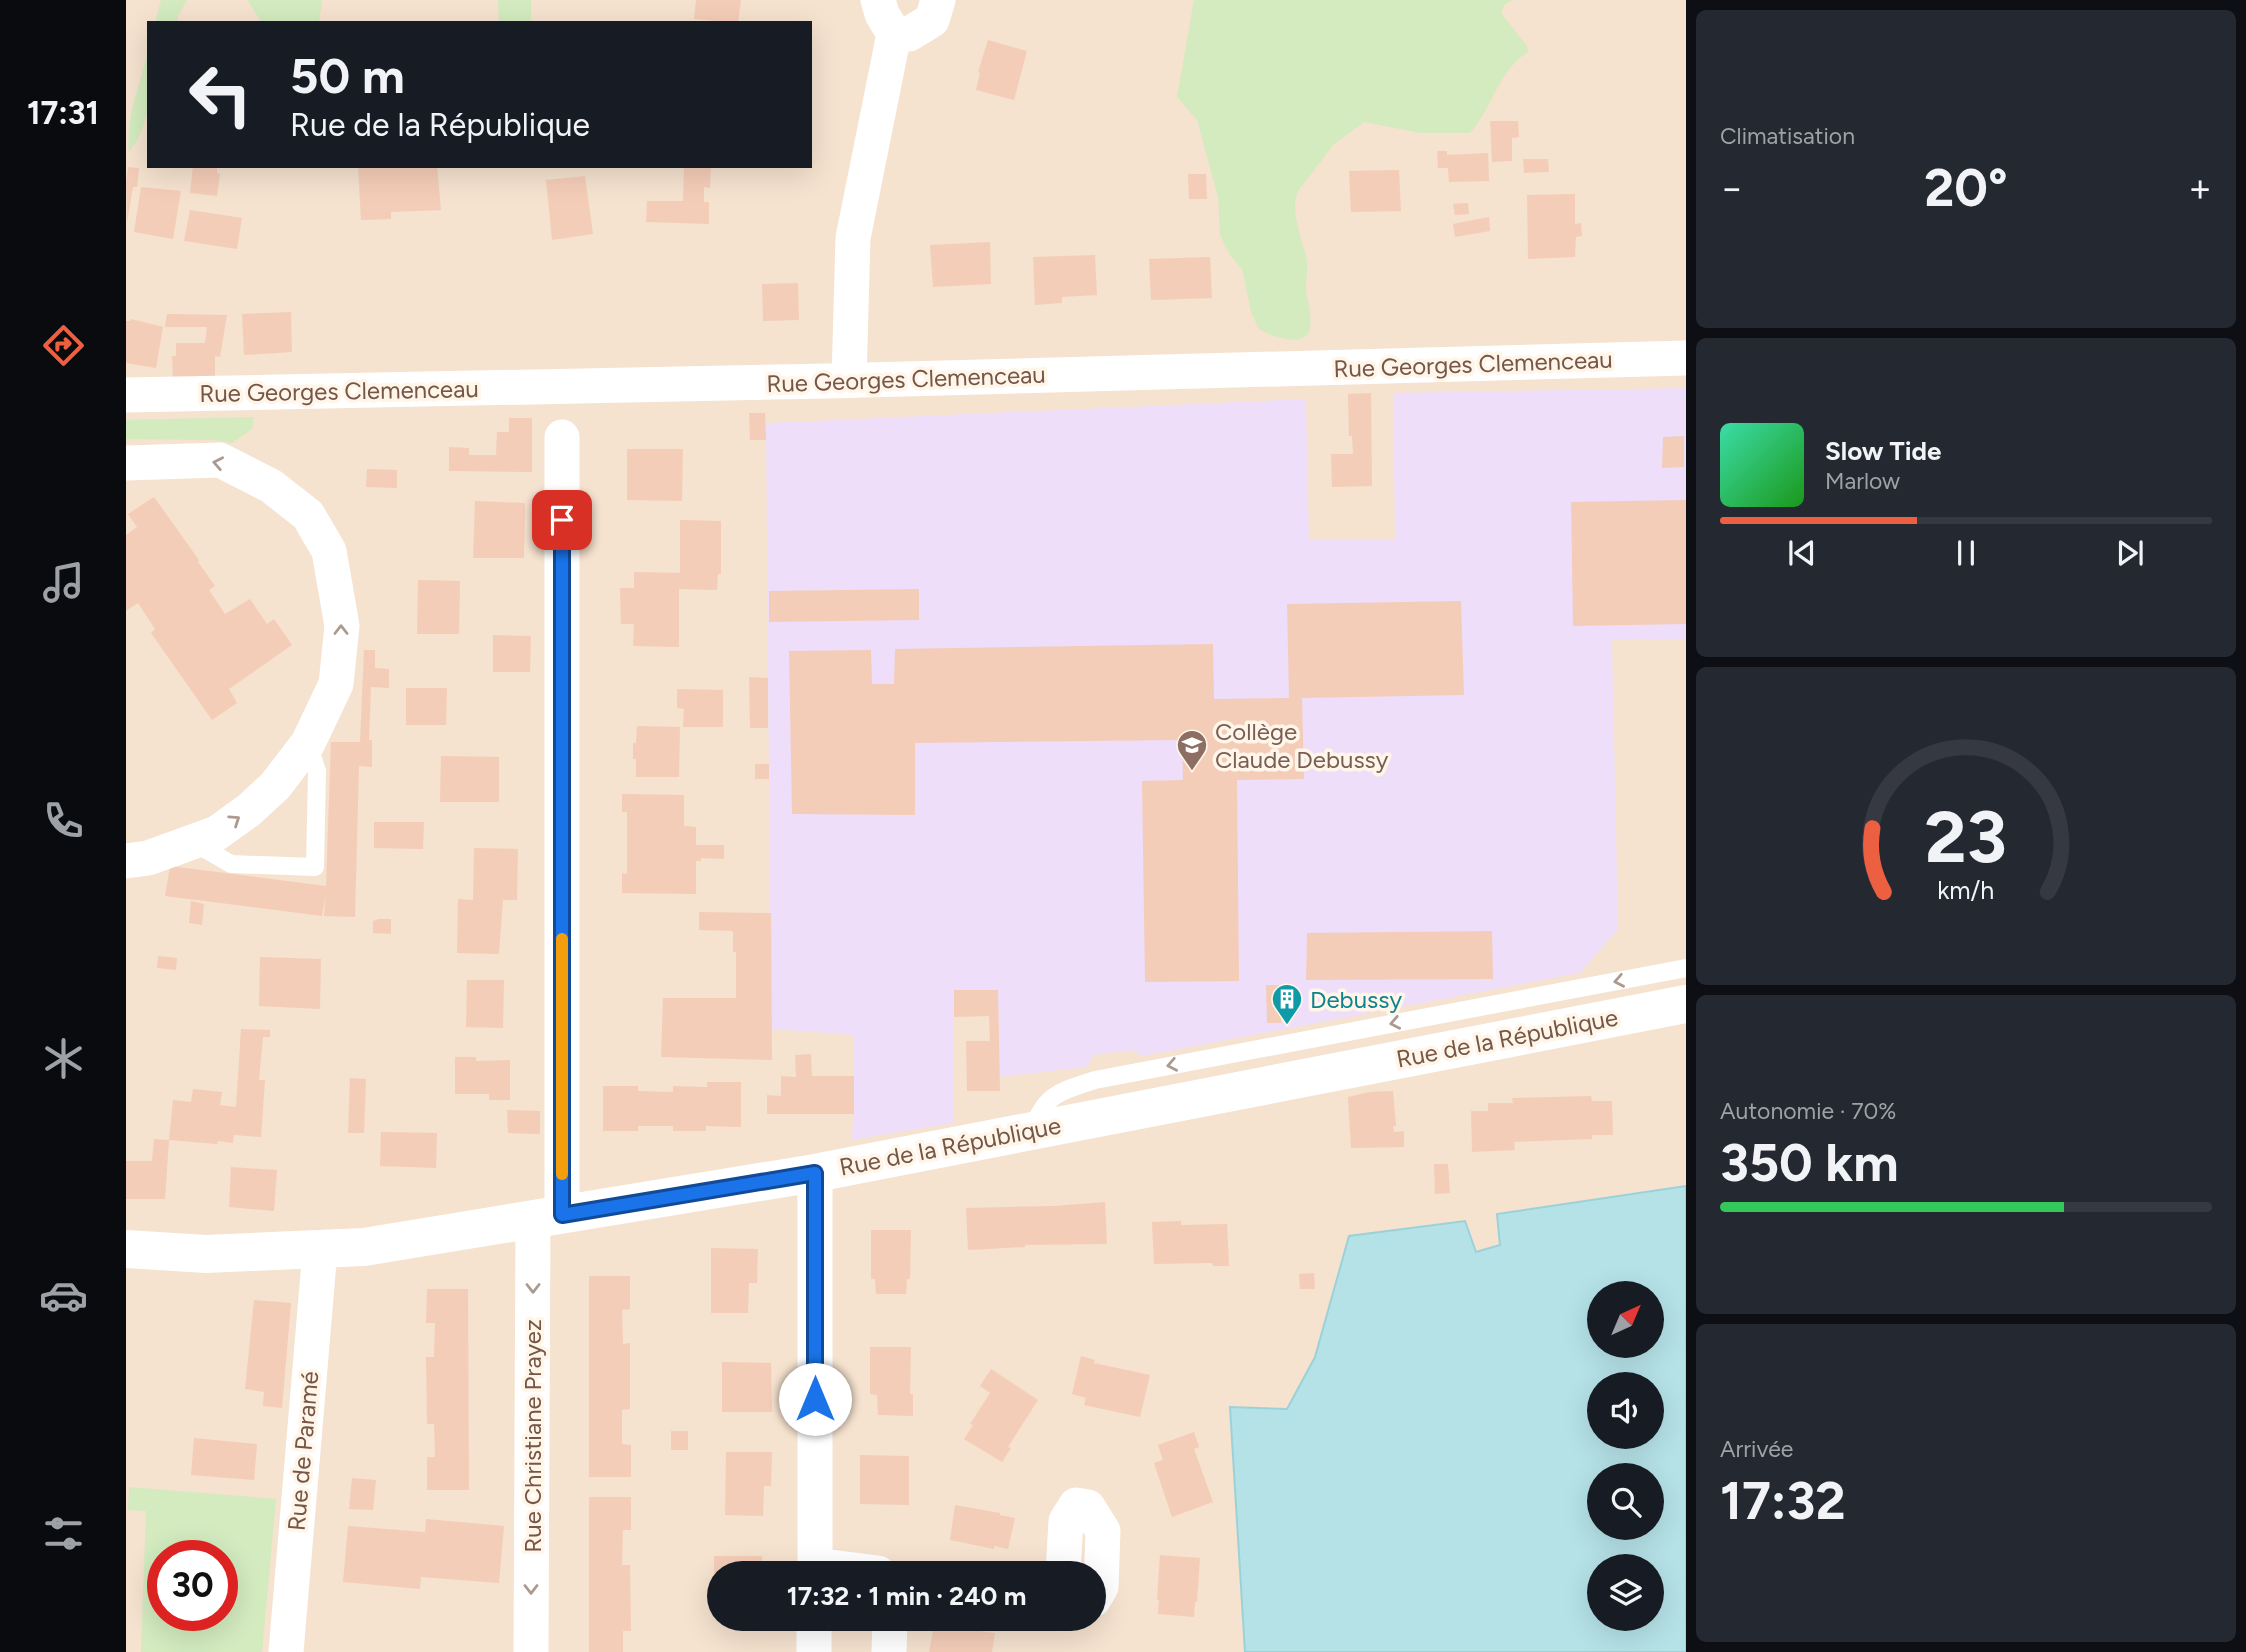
<!DOCTYPE html>
<html lang="fr">
<meta charset="utf-8">
<style>
body{margin:0;font-family:Figtree,sans-serif;background:#242831;color:#f1f3f6;height:100vh;display:flex;flex-direction:column;font-size:26px;white-space:nowrap}
*{box-sizing:border-box;margin:0}
p{font-size:23px;color:#9ea1a6}
.icon{flex:none;width:38px;height:38px;fill:none;stroke:currentColor;stroke-width:2;stroke-linecap:round;stroke-linejoin:round}
.map{position:relative;flex:1;overflow:hidden}
.details{display:flex;flex-direction:column;gap:10px;padding:10px;background:#0d0f14;width:560px}
.details>*{flex:none}
.hud{position:absolute;left:21px;top:21px;width:665px;height:147px;border-radius:0px;box-shadow:0 7px 28px #0002;background:#171b24;color:#f1f3f6;overflow:hidden}
.needle{width:46px;rotate:44deg}
.controls{position:absolute;left:1461px;top:1281px;display:grid;gap:14px}
.controls a{display:grid;place-items:center;width:77px;height:77px;border-radius:50%;background:#171b24;box-shadow:0 7px 28px #0002;font-size:35px}
.speed{position:absolute;left:21px;top:1540px;display:flex;gap:14px;font-size:35px;font-weight:700;text-align:center}
.speed>*{display:grid;place-content:center;width:91px;height:91px;border-radius:50%;background:#171b24;box-shadow:0 7px 28px #0002;line-height:1}
.speed .limit{border:10px solid #d22;background:#fff;color:#111}
.pin{position:absolute;display:grid;place-items:center;width:60px;height:60px;color:#fff;margin:-30px;border-radius:14px;box-shadow:0 4px 10px #0006}
.me{position:absolute;width:77px;margin:-38px;rotate:0deg;stroke-linejoin:round;filter:drop-shadow(0 0 5px #0008)}
.turn{display:flex;align-items:center;gap:24px;height:147px;padding:0 28px;font-size:32px}
.turn .icon{width:91px;height:91px;stroke-width:2.5}
.turn b{display:block;font-size:49px;line-height:60px}
.big{font-size:52px;font-weight:700;line-height:1.1}
.details .card{flex:1;display:flex;flex-direction:column;justify-content:center;gap:10px;min-width:0;padding:0 24px;border-radius:10px;background:#242831}
.details .dial{align-items:center;gap:0}
.dial svg{height:182px;overflow:visible;fill:none;stroke:#363941;stroke-width:7;stroke-linecap:round;text-anchor:middle}
.dial text{fill:#f1f3f6;stroke:none}
.song{display:flex;align-items:center;gap:21px}
.cover{width:84px;height:84px;border-radius:10px;background:linear-gradient(135deg,hsl(160 70% 55%),hsl(120 70% 35%))}
.played{height:7px;border-radius:4px;background:linear-gradient(90deg,#ec6041 40%,#363941 40%)}
.keys{display:flex;justify-content:space-around;direction:ltr}
.heat{display:flex;justify-content:space-between;align-items:center;font-size:38px;direction:ltr}
.charge{height:10px;border-radius:5px;background:linear-gradient(90deg,#34c759 70%,#363941 0)}
.trip{position:absolute;left:581px;top:1561px;width:399px;height:70px;border-radius:35px;background:#171b24;box-shadow:0 7px 28px #0002;font-weight:700;line-height:70px;text-align:center}
main{display:flex;flex:1;min-height:0}
.tab-bar{display:flex;flex-direction:column;width:126px;justify-content:space-around;align-items:center;background:#090b0e;color:#9ea1a6}
.tab-bar .icon{width:49px;height:49px}
.tab-bar .active{color:#ec6041}
.tab-bar b{font-size:32px;color:#f1f3f6}
.map>svg:first-child{display:block}
.residential{fill:#f5e2cf;fill-rule:evenodd}
.education{fill:#eedef9}
.green{fill:#d3ebbf;fill-rule:evenodd}
.water{fill:#b5e2e7;stroke:#9bd2d9;stroke-width:2;fill-rule:evenodd}
.building{fill:#f4cdb8}
.lines{fill:none;stroke-linecap:round;stroke-linejoin:round}
.lane{stroke:#fff;stroke-width:18}
.street{stroke:#fff;stroke-width:35}
.secondary{stroke:#fff;stroke-width:38}
.oneway{stroke:#ac9a91}
.route-casing{stroke:#114b97;stroke-width:18}
.route{stroke:#1a73e8;stroke-width:12}
.slow{stroke:#f59e0b;stroke-width:12}
.labels{text-anchor:middle;dominant-baseline:central;stroke-width:7;stroke-linejoin:round;paint-order:stroke}
.street-label{font-size:24px;fill:#755647;stroke:#fff5e8}
.education-label{font-size:24px;fill:#785e54;stroke:#fff5e8;text-anchor:start}
.culture-label{font-size:24px;fill:#0d838f;stroke:#fff5e8;text-anchor:start}
</style>
<main>
<nav class="tab-bar">
<b>17:31</b>
<svg class="icon active" aria-label="directions" viewBox="0 0 24 24"><path d="M12 3l9 9-9 9-9-9zM9 14v-3h6M13 9l2 2-2 2"/></svg>
<svg class="icon" aria-label="music" viewBox="0 0 24 24"><path d="M9 18V5l10-2v13"/><circle cx="6" cy="18" r="3"/><circle cx="16" cy="16" r="3"/></svg>
<svg class="icon" aria-label="phone" viewBox="0 0 24 24"><path d="M5 4h4l2 5-3 2q2 4 5 5l2-3 5 2v4C11 20 4 13 5 4z"/></svg>
<svg class="icon" aria-label="climate" viewBox="0 0 24 24"><path d="M12 3v18M4 7l16 10M4 17L20 7"/></svg>
<svg class="icon" aria-label="car" viewBox="0 0 24 24"><path d="M5 17H2v-5l4-1 3-4h7l3 4 3 1v5h-3M9 17h6M6 11h13"/><circle cx="7" cy="17" r="2"/><circle cx="17" cy="17" r="2"/></svg>
<svg class="icon" aria-label="filters" viewBox="0 0 24 24"><path d="M4 7h16M4 17h16"/><circle cx="9" cy="7" r="2"/><circle cx="15" cy="17" r="2"/></svg>
</nav>
<div class="map">
<svg width="1560" height="1652" viewBox="0 0 1560 1652">
<rect width="100%" height="100%" fill="#fdf1e1"/>
<path class="residential" d="M0,0H1560V1652H0ZM23,23H684V166H23ZM1474,1293H1526V1346H1474ZM1474,1384H1526V1437H1474ZM1474,1475H1526V1528H1474ZM37,1556H96V1615H37ZM1474,1566H1526V1619H1474ZM593,1573H968V1619H593Z"/>
<path class="education" d="M1560,388V639H1486L1492,929L1454,973L1016,1056L1006,1050L967,1055L961,1067L873,1077L872,990L828,1017L827,1123L725,1140L728,1114L727,1035L645,1029L640,423L1180,399L1183,540L1269,539L1267,393Z"/>
<path class="green" d="M35,0H61L52,16V23H29Z
M121,0H196L193,23H136Z
M372,0H405V23H373Z
M1068,0H1387L1379,4L1375,13L1401,46L1402,52C1373,69 1366,109 1344,133H1295L1238,122L1208,144L1172,191C1163,212 1177,240 1181,261C1182,270 1180,279 1180,288C1181,300 1186,315 1184,327C1182,350 1143,336 1133,329L1125,312L1116,269L1104,255L1094,235L1092,197L1071,120L1051,97Z
M23,49C23,88 28,120 3,152C0,113 14,85 23,49Z
M128,417L126,429L106,443L89,440L0,439V420Z
M3,1487L150,1499L136,1652H15L20,1511L2,1510ZM37,1556H96V1615H37Z"/>
<path class="water" d="M1560,1186V1652H1119L1104,1407L1161,1409L1189,1357L1223,1236L1339,1221L1350,1252L1374,1245L1371,1214ZM1474,1293H1526V1346H1474ZM1474,1384H1526V1437H1474ZM1474,1475H1526V1528H1474ZM1474,1566H1526V1619H1474Z"/>
<path class="building" d="M570,0H615L612,23L568,19Z
M862,40L901,51L888,100L850,90L854,73L852,72Z
M1364,121H1392L1393,137L1386,138V161L1366,162Z
M1311,151H1321V155L1362,153L1363,181L1323,182L1322,168H1312Z
M1397,159H1422L1423,172L1398,173Z
M67,166H91V173L94,174L91,196L64,193Z
M311,166L315,210L265,212V219L235,220L232,167Z
M558,166H585L584,188L578,187V202H583V224L520,222L521,201H557Z
M2,167L13,168L11,187H7L1,223L0,184Z
M1273,170L1275,211L1225,212L1223,171Z
M1062,174H1080L1081,199H1063Z
M459,176L467,234L426,240L420,180Z
M15,187L55,191L47,239L8,232Z
M1449,194V224L1455,223L1456,236L1450,237L1449,257L1402,259L1401,195Z
M1342,203L1343,214L1329,215L1327,204Z
M64,210L116,218L111,249L58,241Z
M1363,217L1364,231L1329,237L1327,224Z
M864,242L865,284L807,287L804,245Z
M969,255L971,295L936,297V303L909,305L907,257Z
M1084,257L1086,298L1025,300L1023,259Z
M672,283L673,320L637,321L636,284Z
M165,312L166,352L118,355L116,314Z
M41,314L101,315L94,357L89,356V376L47,379L46,356H50V343H79L81,327H39Z
M5,319L37,327L30,368L0,363V321H4Z
M1245,393L1246,486L1206,487L1205,454H1227L1226,436H1223L1222,394Z
M623,413H639L640,440H624Z
M383,418H406V472L323,471V447L343,448V455H370L371,432H383Z
M1558,436V467L1536,468L1537,437Z
M501,449H557L556,501L501,500Z
M241,469L271,470V488L240,487Z
M28,497L73,560L72,562L89,586L83,590L99,614L124,599L141,624L148,619L166,645L103,689L111,703L86,720L25,633L29,629L12,603L0,611V535L11,527L2,514Z
M1560,500V624L1447,626L1445,502Z
M349,501L399,503L398,558H347Z
M554,520L595,521V574H592L591,590L553,589V647L507,646L508,624H495L494,588H508V572L554,573Z
M292,580L334,581L333,634H291Z
M793,589V620L643,622V591Z
M1335,601L1338,695L1176,698L1178,779L1111,780L1113,981L1019,982L1016,781L1057,780L1056,740L789,743V815L666,814L663,651L745,650L746,684H768L769,649L1087,644L1088,699L1163,698L1161,604Z
M367,635L405,636L404,672H367Z
M238,650H249V668L263,669V688L245,687L243,740H246V767L233,766L229,917L198,916L200,894L196,916L39,896L44,866L200,886L205,742H234Z
M623,677L642,678V728H624Z
M280,688H321L320,725H280Z
M551,689L597,690V727H557L558,709L551,708Z
M511,726L554,727L553,777H510V759H507V743H510Z
M315,756L373,757V802H314Z
M629,764H643V779H629Z
M496,794L558,795V826L570,827V845H598V859L575,858V861H570V894L496,893V873L501,874V812H496Z
M248,822H298L297,849L248,848Z
M348,848L392,849L391,900H377L373,954L331,953L332,899L347,900Z
M65,901L78,904L76,925L63,923Z
M573,912L645,913L646,1060L535,1057L537,998H610V952H607V931L573,930Z
M253,919H265V934L247,933V921Z
M1366,931L1367,979L1180,980L1181,933Z
M32,956L51,958L50,970L31,968Z
M134,957L195,959L194,1009L133,1006Z
M341,980H378L377,1028L340,1027Z
M1140,985H1155V1023H1141Z
M828,990H872L874,1091H841L840,1041H864L863,1016L828,1017Z
M115,1029L144,1030V1037H137L133,1080H139L135,1137L108,1135L107,1143L92,1141L91,1144L43,1140L47,1100L65,1102L67,1089L96,1092L94,1105L110,1107Z
M685,1054L686,1076H728V1114H641V1095L655,1096V1076L670,1077L669,1055Z
M329,1057H350V1061L384,1060V1100H363V1094H329Z
M224,1078L240,1079L238,1133H222Z
M581,1082H615V1127L580,1126V1131H547V1126H512V1131H477V1086H512V1091L547,1092V1086L581,1087Z
M1267,1091L1270,1126H1267L1268,1132L1278,1131V1147L1225,1148L1222,1097L1244,1092Z
M1465,1096L1466,1101H1486L1487,1135H1466V1139L1388,1142L1389,1150L1346,1152L1345,1111H1362V1103H1387L1386,1098Z
M381,1110L414,1111V1134L382,1133Z
M255,1132L311,1133L310,1168L254,1166Z
M28,1139L43,1140L39,1199H0V1161H26Z
M1308,1164H1322L1324,1193L1309,1194Z
M105,1167L151,1170L148,1211L103,1207Z
M979,1202L981,1244L899,1245V1247L842,1250L840,1208L928,1206Z
M1055,1221V1225L1101,1224L1103,1266H1087L1086,1263L1028,1264L1026,1222Z
M745,1230H785L784,1279H781L780,1294H750L749,1279H745Z
M585,1248L632,1249L631,1283H623L622,1313H585Z
M1188,1273L1189,1289H1174L1173,1274Z
M463,1276H504V1309L496,1310L497,1344L504,1343V1409L496,1410V1444L505,1445V1477H463Z
M301,1289H342L343,1490H301V1457H309L308,1424H301L300,1357H308L309,1323H300Z
M128,1300L165,1303L156,1408L137,1406L138,1392L119,1389Z
M744,1347H785L784,1394H787V1416L752,1415L751,1395L744,1394Z
M955,1356L969,1360L968,1363L1024,1375L1014,1417L958,1405L960,1398L946,1394Z
M596,1362L645,1363L646,1412H596Z
M865,1369L912,1400L882,1447L885,1448L876,1462L838,1439L847,1425L844,1424L864,1393L854,1386Z
M545,1431H562V1450H545Z
M1068,1432L1073,1447L1068,1449L1087,1502L1046,1517L1028,1463L1037,1460L1032,1445Z
M68,1438L131,1444L128,1480L65,1475Z
M600,1452H646L645,1486H638L637,1516L599,1515Z
M734,1455L783,1456V1505L734,1504Z
M226,1478L250,1480L247,1510L223,1509Z
M463,1497H505V1530H497L496,1565H504L505,1631H497V1652H463Z
M829,1505L874,1513V1515L889,1518L882,1549L868,1546V1549L824,1540Z
M300,1519L378,1526L373,1583L295,1577L294,1589L217,1582L222,1526L299,1532Z
M1034,1555L1074,1558L1071,1602H1069L1068,1617L1032,1614L1033,1600H1031Z
M588,1556H636V1573H593V1605H588Z
M808,1625L869,1633L866,1652H803Z"/>
<g class="lines">
<path class="lane" d="M67,842L105,864L189,867L191,771L182,743
M907,1129C919,1093 936,1091 969,1080L1560,968"/>
<path class="street" d="M752,0L756,14L768,34
M723,380L727,238L768,34H783L806,20L812,0
M0,395L703,381L1560,358
M0,463L94,460L145,486L182,515L203,551L216,626L210,684L182,743L149,786L123,810L91,833L22,858L0,861
M689,1173V1573
M436,1215V437
M689,1565L752,1573
M937,1573L940,1521L950,1505L962,1507L977,1531L975,1587L968,1599
M160,1652L194,1250
M405,1652L407,1220
M688,1652V1619
M763,1652L764,1619"/>
<path class="secondary" d="M0,1249L80,1254L238,1247L689,1173L1560,1004"/>
</g>
<defs><path id="oneway-chevron" d="M-2-3.5L2.5 0L-2 3.5" fill="none" stroke-width="1.6" stroke-linecap="round" stroke-linejoin="round" transform="scale(1.75)"/></defs>
<g class="oneway">
<use href="#oneway-chevron" transform="translate(92 463) rotate(-169)"/>
<use href="#oneway-chevron" transform="translate(215 630) rotate(-90)"/>
<use href="#oneway-chevron" transform="translate(109 820) rotate(-34)"/>
<use href="#oneway-chevron" transform="translate(1493 981) rotate(169)"/>
<use href="#oneway-chevron" transform="translate(1269 1023) rotate(169)"/>
<use href="#oneway-chevron" transform="translate(1046 1065) rotate(169)"/>
<use href="#oneway-chevron" transform="translate(407 1288) rotate(90)"/>
<use href="#oneway-chevron" transform="translate(405 1589) rotate(90)"/>
</g>
<g class="lines">
<g class="route-casing">
<path id="route" d="M436,520V1215L689,1173V1399"/>
</g>
<use href="#route" class="route"/>
<path class="slow" d="M436,939V1174"/>
</g>
<defs>
<g id="school-pin" transform="scale(1.575)"><path d="M0 17L-7.5 6A9.5 9.5 0 1 1 7.5 6Z" fill="#8d6e63" stroke="#fff5e8"/><path d="M0-5L7-2L0 1L-7-2ZM-4 1L0 2.5L4 1V4Q0 6-4 4Z" fill="#fff"/></g>
<g id="building-pin" transform="scale(1.575)"><path d="M0 17L-7.5 6A9.5 9.5 0 1 1 7.5 6Z" fill="#0f9aa8" stroke="#fff5e8"/><path d="M-4-6H4V6H1V3H-1V6H-4ZM-2.5-4.3h1.7v1.8h-1.7ZM.8-4.3h1.7v1.8H.8ZM-2.5-1h1.7V.8h-1.7ZM.8-1h1.7V.8H.8Z" fill="#fff"/></g>
</defs>
<g fill-rule="evenodd">
<use href="#school-pin" x="1066" y="745"/>
<use href="#building-pin" x="1161" y="999"/>
</g>
<g class="labels">
<g class="street-label">
<text transform="translate(1347 364) rotate(-2)">Rue Georges Clemenceau</text>
<text transform="translate(780 379) rotate(-2)">Rue Georges Clemenceau</text>
<text transform="translate(213 391) rotate(-1)">Rue Georges Clemenceau</text>
<text transform="translate(1381 1038) rotate(-11)">Rue de la République</text>
<text transform="translate(824 1146) rotate(-11)">Rue de la République</text>
<text transform="translate(406 1436) rotate(-90)">Rue Christiane Prayez</text>
<text transform="translate(177 1451) rotate(-85)">Rue de Paramé</text>
</g>
<g class="education-label">
<text x="1089" y="731">Collège<tspan x="1089" dy="28">Claude Debussy</tspan></text>
</g>
<g class="culture-label">
<text x="1184" y="999">Debussy</text>
</g>
</g>
</svg>
<div class="controls">
<a><svg class="needle" viewBox="-14 -14 28 28"><path d="M0-13l5 13h-10z" fill="#e53935"/><path d="M0 13l5-13h-10z" fill="#9ea1a6"/></svg></a>
<a><svg class="icon" aria-label="sound" viewBox="0 0 24 24"><path d="M4 9h4l5-4v14l-5-4H4zM17 9q2 3 0 6"/></svg></a>
<a><svg class="icon" aria-label="search" viewBox="0 0 24 24"><circle cx="10" cy="10" r="6"/><path d="M15 15l6 6"/></svg></a>
<a><svg class="icon" aria-label="layers" viewBox="0 0 24 24"><path d="M12 4l9 5-9 5-9-5zM3 14l9 5 9-5"/></svg></a>
</div>
<div class="speed"><div class="limit">30</div></div>
<div class="pin" style="left:436px;top:520px;background:#d93025"><svg class="icon" aria-label="arrive" viewBox="0 0 24 24"><path d="M6 21V4h12l-3 4 3 4H6"/></svg></div>
<svg class="me" style="left:689px;top:1399px" viewBox="-20 -20 40 40"><circle r="19" fill="#fff"/><path d="M0-13L10 11 0 6-10 11z" fill="#1a73e8"/></svg>
<div class="trip">17:32 · 1 min · 240 m</div>
<div class="hud">
<div class="turn"><svg class="icon" aria-label="left" viewBox="0 0 24 24"><path d="M17 20v-9H6M10 6l-5 5 5 5"/></svg><div><b>50 m</b>Rue de la République</div></div>
</div>
</div>
<section class="details">
<div class="card"><p>Climatisation</p>
<div class="heat"><a>−</a><b class="big">20°</b><a>+</a></div>
</div>
<div class="card">
<div class="song"><i class="cover"></i><div><b>Slow Tide</b><p>Marlow</p></div></div>
<div class="played"></div>
<div class="keys"><svg class="icon" aria-label="previous" viewBox="0 0 24 24"><path d="M18 5L8 12l10 7zM5 5v14"/></svg><svg class="icon" aria-label="pause" viewBox="0 0 24 24"><path d="M8 5v14M16 5v14"/></svg><svg class="icon" aria-label="next" viewBox="0 0 24 24"><path d="M6 5l10 7-10 7zM19 5v14"/></svg></div>
</div>
<div class="card dial"><svg viewBox="0 0 100 80">
<path d="M14 69A42 42 0 1 1 86 69"/>
<path d="M14 69A42 42 0 0 1 9 41" stroke="#ec6041"/>
<text x="50" y="56" font-size="32" font-weight="700">23</text>
<text x="50" y="72" font-size="11">km/h</text>
</svg></div>
<div class="card"><p>Autonomie · 70%</p><b class="big">350 km</b><div class="charge"></div></div>
<div class="card"><p>Arrivée</p><b class="big">17:32</b></div>
</section>
</main>
